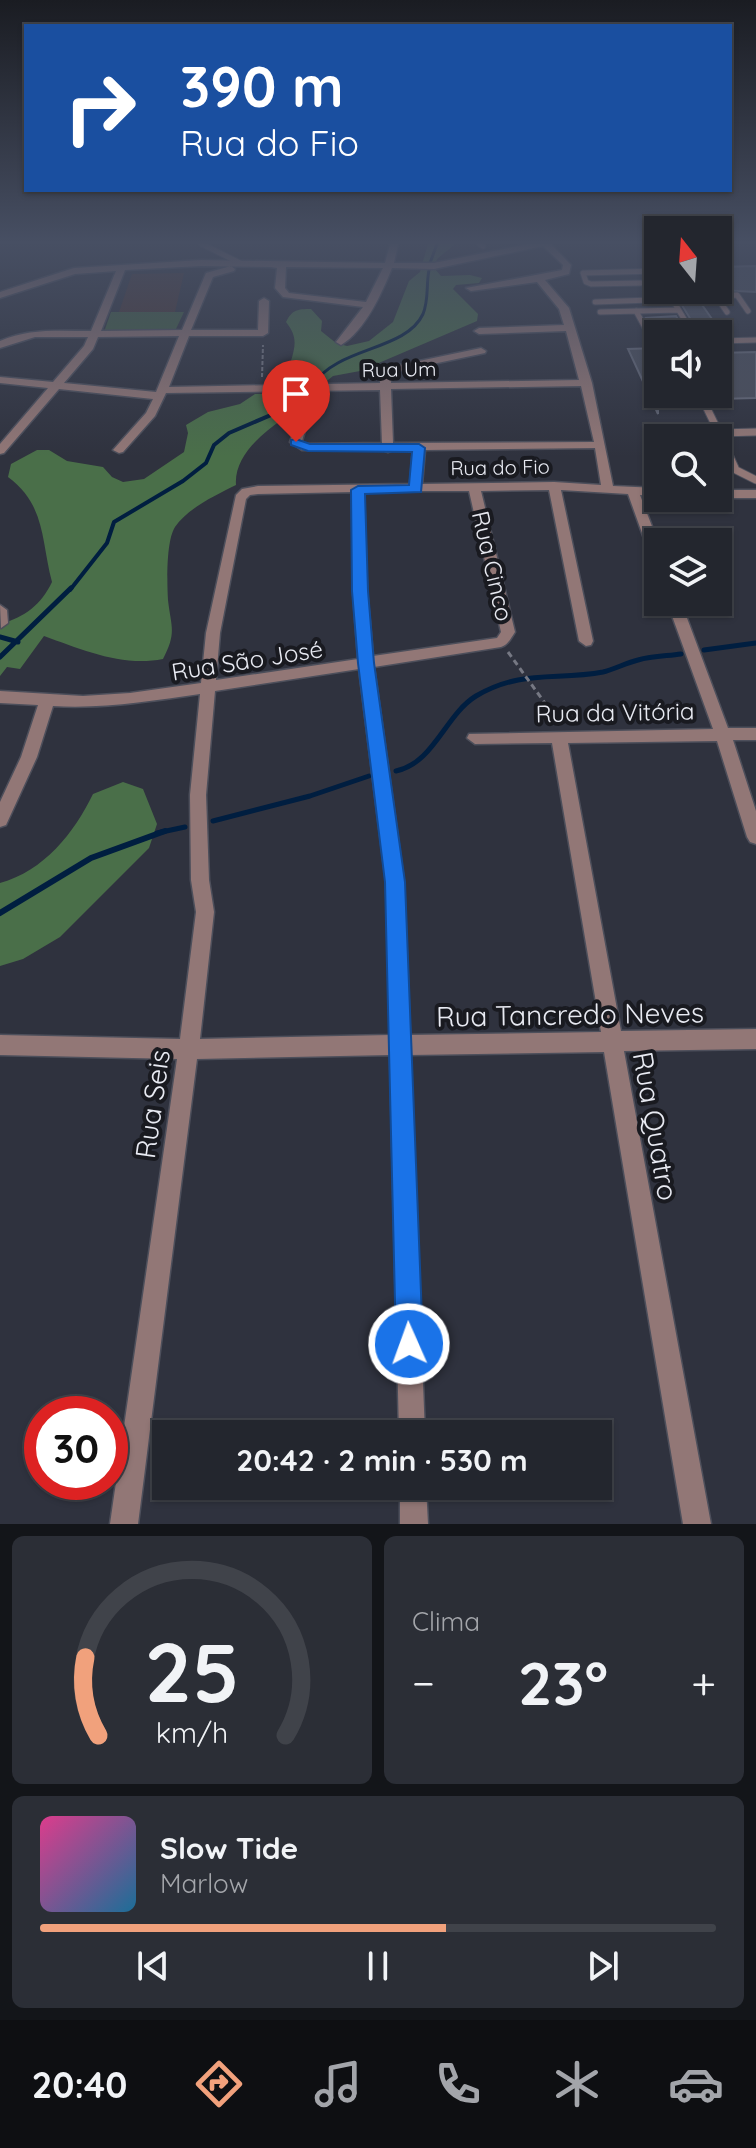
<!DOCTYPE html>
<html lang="pt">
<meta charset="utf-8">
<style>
body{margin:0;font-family:Quicksand,sans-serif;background:#2b2e36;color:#f1f3f6;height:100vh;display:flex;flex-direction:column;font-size:30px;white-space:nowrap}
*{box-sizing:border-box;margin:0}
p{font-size:26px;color:#a3a5aa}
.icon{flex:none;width:44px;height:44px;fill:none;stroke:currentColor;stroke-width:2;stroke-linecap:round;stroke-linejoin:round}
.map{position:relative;height:1524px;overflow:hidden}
.details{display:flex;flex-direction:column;gap:12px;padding:12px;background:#131519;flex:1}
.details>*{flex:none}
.guide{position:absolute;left:24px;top:24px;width:708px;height:168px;border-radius:0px;box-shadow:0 2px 6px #0004,0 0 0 2px #40434a;background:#1a4fa0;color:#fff;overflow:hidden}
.needle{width:52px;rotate:343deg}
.fabs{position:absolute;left:644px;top:216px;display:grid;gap:16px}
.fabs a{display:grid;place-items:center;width:88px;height:88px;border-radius:0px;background:#23262e;box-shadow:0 2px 6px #0004,0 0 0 2px #40434a;font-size:40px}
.speed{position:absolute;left:24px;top:1396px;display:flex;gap:16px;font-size:40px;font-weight:700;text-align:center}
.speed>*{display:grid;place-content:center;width:104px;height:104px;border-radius:50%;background:#23262e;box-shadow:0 2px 6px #0004,0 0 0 2px #40434a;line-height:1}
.speed .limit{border:12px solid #d22;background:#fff;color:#111}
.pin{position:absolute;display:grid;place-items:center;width:68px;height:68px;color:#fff;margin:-82px -34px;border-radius:50% 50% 50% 0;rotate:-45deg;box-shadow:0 0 8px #0007}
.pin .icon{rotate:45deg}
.me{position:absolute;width:88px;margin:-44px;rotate:358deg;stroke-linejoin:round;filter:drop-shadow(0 0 6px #0008)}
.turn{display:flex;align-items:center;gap:28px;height:168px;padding:0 24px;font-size:36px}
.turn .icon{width:104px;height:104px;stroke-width:2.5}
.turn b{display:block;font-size:56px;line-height:68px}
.big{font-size:60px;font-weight:700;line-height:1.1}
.details .widget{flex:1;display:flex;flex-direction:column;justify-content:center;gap:12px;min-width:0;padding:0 28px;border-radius:12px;background:#2b2e36}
.details .dial{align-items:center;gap:0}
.dial svg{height:208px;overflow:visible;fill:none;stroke:#40434a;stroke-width:7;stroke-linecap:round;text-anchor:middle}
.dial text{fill:#f1f3f6;stroke:none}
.song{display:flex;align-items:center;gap:24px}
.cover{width:96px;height:96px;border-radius:12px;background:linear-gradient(135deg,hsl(330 70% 55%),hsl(200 70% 35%))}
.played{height:8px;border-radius:4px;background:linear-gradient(90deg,#f1a17c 60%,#40434a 60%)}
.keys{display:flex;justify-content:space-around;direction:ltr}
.heat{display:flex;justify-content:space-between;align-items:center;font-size:44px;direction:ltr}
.details .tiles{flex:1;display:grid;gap:12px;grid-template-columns:1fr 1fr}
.widget:last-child{grid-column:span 2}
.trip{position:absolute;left:152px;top:1420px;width:460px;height:80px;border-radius:0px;background:#23262e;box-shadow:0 2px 6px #0004,0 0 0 2px #40434a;font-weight:700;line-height:80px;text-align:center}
.menu{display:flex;height:128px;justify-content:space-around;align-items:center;background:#0e0f12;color:#a3a5aa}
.menu .icon{width:56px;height:56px}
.menu .active{color:#f1a17c}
.menu b{font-size:36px;color:#f1f3f6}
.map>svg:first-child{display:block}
.education{fill:#493433}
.green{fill:#426242}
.forest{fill:#4a6f49}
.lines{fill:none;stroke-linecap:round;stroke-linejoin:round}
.stream-far3{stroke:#001e40;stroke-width:3}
.stream-far2{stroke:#001e40;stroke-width:4}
.stream-far1{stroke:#001e40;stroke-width:5}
.stream{stroke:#001e40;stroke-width:6}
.building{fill:#4a4e5b;stroke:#656978;stroke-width:2}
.service-far1-casing{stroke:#4d4f5b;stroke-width:7}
.service-casing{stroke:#4d4f5b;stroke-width:9}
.minor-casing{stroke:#4d4f5b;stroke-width:3}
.path-far1{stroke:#767883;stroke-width:2;stroke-dasharray:4 2;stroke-linecap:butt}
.path{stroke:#767883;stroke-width:3;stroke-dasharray:6 4;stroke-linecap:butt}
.service-far1{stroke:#927776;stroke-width:5}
.service{stroke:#927776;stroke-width:7}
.minor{fill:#927776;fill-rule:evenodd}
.route{fill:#1a73e8;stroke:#114b97;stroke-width:2}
.labels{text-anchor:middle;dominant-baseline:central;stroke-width:8;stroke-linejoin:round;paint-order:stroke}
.far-street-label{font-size:20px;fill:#e8eaf2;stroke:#191a20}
.street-label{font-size:24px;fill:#e8eaf2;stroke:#191a20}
.near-street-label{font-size:28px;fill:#e8eaf2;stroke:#191a20}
</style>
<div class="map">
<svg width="756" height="1524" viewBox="0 0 756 1524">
<rect width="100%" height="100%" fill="#2f323e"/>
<path class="education" d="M184,273L175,312H119L132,274Z"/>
<path class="green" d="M111,312H184L175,331L104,332Z"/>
<path class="forest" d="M428,244H455L437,259L434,268L441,276L470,275L482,278L479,283L456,285L453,289L478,314L477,321L360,371L333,376L323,384H302L291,361C296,344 297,336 286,322C292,310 297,309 311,309L322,321L321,331L336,343L347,346L369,341L393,322L409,281L420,272Z
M300,393L313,401C284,417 233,447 236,485C216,495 188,508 175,527C166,541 167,583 168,600C171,627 177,632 163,659C122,667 83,650 44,636L20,669L7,667L0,676V624C25,617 41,605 52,582C41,541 46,505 8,477L11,464L37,450H49L67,461L103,467L112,477L123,482L144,479L184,452L188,433L186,425L208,412L240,404L255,394Z
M123,782L143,789L157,824L149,848L60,937L23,959L0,966V883C44,871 74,833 93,794Z"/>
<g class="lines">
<path class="stream-far3" d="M430,263L437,244
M314,384C337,347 406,351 423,314C429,300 426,284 429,270
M306,398L312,393"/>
<path class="stream-far2" d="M70,590L107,543L114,522L183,481L206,463L214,445L229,433L299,403L309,396"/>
<path class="stream-far1" d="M0,637L18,642
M704,650L756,643
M0,657L71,588
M396,771C434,763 445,715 476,696C522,669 556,681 603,672C615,669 626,663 638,660C652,656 667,656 681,654
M213,821L310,796L369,776
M157,833L185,827"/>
<path class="stream" d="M0,913L91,858L165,831"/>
</g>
<path class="building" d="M756,266V292L718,290V267Z
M680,302H700L712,319L691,320Z
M676,316L685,332L654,333L646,318Z
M658,348V414L628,349Z
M756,352V398L718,399V353Z"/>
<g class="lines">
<g class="service-far1-casing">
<path id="service-far1" d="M202,244L240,263
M480,244L483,246
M641,283L591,284L586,282L583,273L658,271
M716,296L727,312
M595,302L651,300
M636,311L653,342H658
M600,312L678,310
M693,334L671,297L737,295L748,311
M718,341L756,340
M700,394L702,398"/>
</g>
<g class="service-casing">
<path id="service" d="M701,396L719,433L756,432
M719,433L736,470L756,480"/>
</g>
<g class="minor-casing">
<path id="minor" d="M390,244H398L394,263H434L528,244H551L571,265L569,274L545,280L569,308L592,383L613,486L658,488V496L640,495L658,542V562L651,558L628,494L561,490L593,641L591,645L586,646L579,641L549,490L481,491L515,632C511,638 508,645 501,647L374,667L404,882L410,1035L601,1032L552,743L475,744L467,738L469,734L713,729L667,602H681L728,728H756V740H733L756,811V844L750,842L747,837L717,741L568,743L621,1031L756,1029V1049L624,1051L711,1524H683L604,1052L410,1055L425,1434H399L390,1055L197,1059L138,1524H110L177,1059L0,1055V1035L180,1039L196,912L191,880L190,795L200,694C151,701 103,709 53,706L37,757L6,825L0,827V802L21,757L38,705L0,703V691L83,696L130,693L201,683L206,633L236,495L242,489L258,486L410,484L413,450H393L388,452L383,450H302L290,442L300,414L305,411L310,414L302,441L305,444L382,443L380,390L166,393L155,416L123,452L119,453L113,450L146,413L153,399L59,389L4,453L0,454V444L48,388L0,383V377L53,382L84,346L88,337H35L0,348V341C29,328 59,331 91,331L116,271L75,274L0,298V292L74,268L201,260L385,263ZM543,246L563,265L562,270L466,288L471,291L537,282L559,309L564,325L479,328L474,331L479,334L566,331L579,380L391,383L390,373L485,353L486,351L481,348L381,369L380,383L169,387L189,336H263L268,333L269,301L264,298L259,301L258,330H191L213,277L234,271L235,269L231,266L206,273L182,330L101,331L125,270L201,266L271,267L277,268L275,288L283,297L363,307L336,342L341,345C365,331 382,293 392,268L434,269ZM286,267L383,268L366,302L289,293L285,288ZM179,336L156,392L64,383L93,349L98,337ZM581,386L594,442L393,443L391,389ZM595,448L601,485L554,482L422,484L425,450ZM420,491H469L501,632L497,638L373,656L367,591L364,492ZM352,492L353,591L358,659L216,680L220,633L246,499L250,495L258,494ZM359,669L386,882L390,1035L200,1039L214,912L209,880L206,795L215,691Z
M718,490H756V498H718Z
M0,605L7,610L8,623L1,628Z
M400,1486H426L428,1524H400Z"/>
</g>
<path class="path-far1" d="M262,377L263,345"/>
<path class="path" d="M508,652L550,710L555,726"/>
<use href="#service-far1" class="service-far1"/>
<use href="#service" class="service"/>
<use href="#minor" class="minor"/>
</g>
<linearGradient id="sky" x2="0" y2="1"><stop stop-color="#1a1c22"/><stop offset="0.53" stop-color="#474f63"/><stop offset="1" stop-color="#474f63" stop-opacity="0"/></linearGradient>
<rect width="756" height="457" fill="url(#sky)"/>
<path class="route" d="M296,439L310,444H419L425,448L421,492L365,494L368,591L374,663L405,882L423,1344L419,1354L409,1358L400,1354L396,1344L385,882L358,663L352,591L351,490L358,486L409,485L412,452L308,451L291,445V440Z"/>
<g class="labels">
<g class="far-street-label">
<text transform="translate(399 369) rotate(-1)">Rua Um</text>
<text transform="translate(500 467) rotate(-1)">Rua do Fio</text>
</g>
<g class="street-label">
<text transform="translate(493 566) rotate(77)">Rua Cinco</text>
<text transform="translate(247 660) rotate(-9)">Rua São José</text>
<text transform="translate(615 712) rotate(-1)">Rua da Vitória</text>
</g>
<g class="near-street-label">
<text transform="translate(570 1014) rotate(-1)">Rua Tancredo Neves</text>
<text transform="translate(152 1104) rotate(-82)">Rua Seis</text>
<text transform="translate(656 1126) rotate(80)">Rua Quatro</text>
</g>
</g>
</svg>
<div class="fabs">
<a><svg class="needle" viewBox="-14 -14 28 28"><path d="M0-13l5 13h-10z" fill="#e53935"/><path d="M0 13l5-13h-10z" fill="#a3a5aa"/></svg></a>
<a><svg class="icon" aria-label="sound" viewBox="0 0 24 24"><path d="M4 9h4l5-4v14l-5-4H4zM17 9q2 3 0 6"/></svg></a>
<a><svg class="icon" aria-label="search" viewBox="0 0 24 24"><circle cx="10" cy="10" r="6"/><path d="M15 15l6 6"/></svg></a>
<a><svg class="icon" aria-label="layers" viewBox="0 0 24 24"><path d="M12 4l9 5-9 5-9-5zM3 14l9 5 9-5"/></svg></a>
</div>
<div class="speed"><div class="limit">30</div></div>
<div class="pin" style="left:296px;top:442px;background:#d93025"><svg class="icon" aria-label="arrive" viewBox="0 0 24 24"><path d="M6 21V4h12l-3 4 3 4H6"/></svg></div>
<svg class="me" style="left:409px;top:1344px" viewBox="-20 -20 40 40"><circle r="17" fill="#1a73e8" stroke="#fff" stroke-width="3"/><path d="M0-11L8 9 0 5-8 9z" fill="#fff"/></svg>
<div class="trip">20:42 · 2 min · 530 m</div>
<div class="guide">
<div class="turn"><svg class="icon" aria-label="right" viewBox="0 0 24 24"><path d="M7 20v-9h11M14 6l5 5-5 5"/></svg><div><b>390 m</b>Rua do Fio</div></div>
</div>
</div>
<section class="details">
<div class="tiles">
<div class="widget dial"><svg viewBox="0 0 100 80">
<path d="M14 69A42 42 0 1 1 86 69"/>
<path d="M14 69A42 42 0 0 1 9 39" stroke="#f1a17c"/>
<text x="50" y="56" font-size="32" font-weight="700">25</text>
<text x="50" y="72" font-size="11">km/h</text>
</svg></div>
<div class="widget"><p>Clima</p>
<div class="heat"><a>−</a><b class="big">23°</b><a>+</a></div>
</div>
<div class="widget">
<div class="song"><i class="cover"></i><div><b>Slow Tide</b><p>Marlow</p></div></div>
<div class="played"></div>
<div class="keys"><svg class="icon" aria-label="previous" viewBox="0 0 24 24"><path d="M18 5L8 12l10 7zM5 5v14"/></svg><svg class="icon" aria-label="pause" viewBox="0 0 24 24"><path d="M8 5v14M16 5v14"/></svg><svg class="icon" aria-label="next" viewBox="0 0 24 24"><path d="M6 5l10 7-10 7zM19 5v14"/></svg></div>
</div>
</div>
</section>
<nav class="menu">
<b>20:40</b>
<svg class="icon active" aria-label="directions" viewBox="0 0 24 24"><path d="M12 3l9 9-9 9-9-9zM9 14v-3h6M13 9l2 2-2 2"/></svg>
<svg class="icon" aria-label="music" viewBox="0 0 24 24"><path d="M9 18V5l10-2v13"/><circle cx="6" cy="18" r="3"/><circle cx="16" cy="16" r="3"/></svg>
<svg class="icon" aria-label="phone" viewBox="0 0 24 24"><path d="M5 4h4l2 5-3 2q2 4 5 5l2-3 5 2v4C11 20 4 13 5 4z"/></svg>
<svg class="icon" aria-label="climate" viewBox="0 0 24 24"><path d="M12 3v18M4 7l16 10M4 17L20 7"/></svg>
<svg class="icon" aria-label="car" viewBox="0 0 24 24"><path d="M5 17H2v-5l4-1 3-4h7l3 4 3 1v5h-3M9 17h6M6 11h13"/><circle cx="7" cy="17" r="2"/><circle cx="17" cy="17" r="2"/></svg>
</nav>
